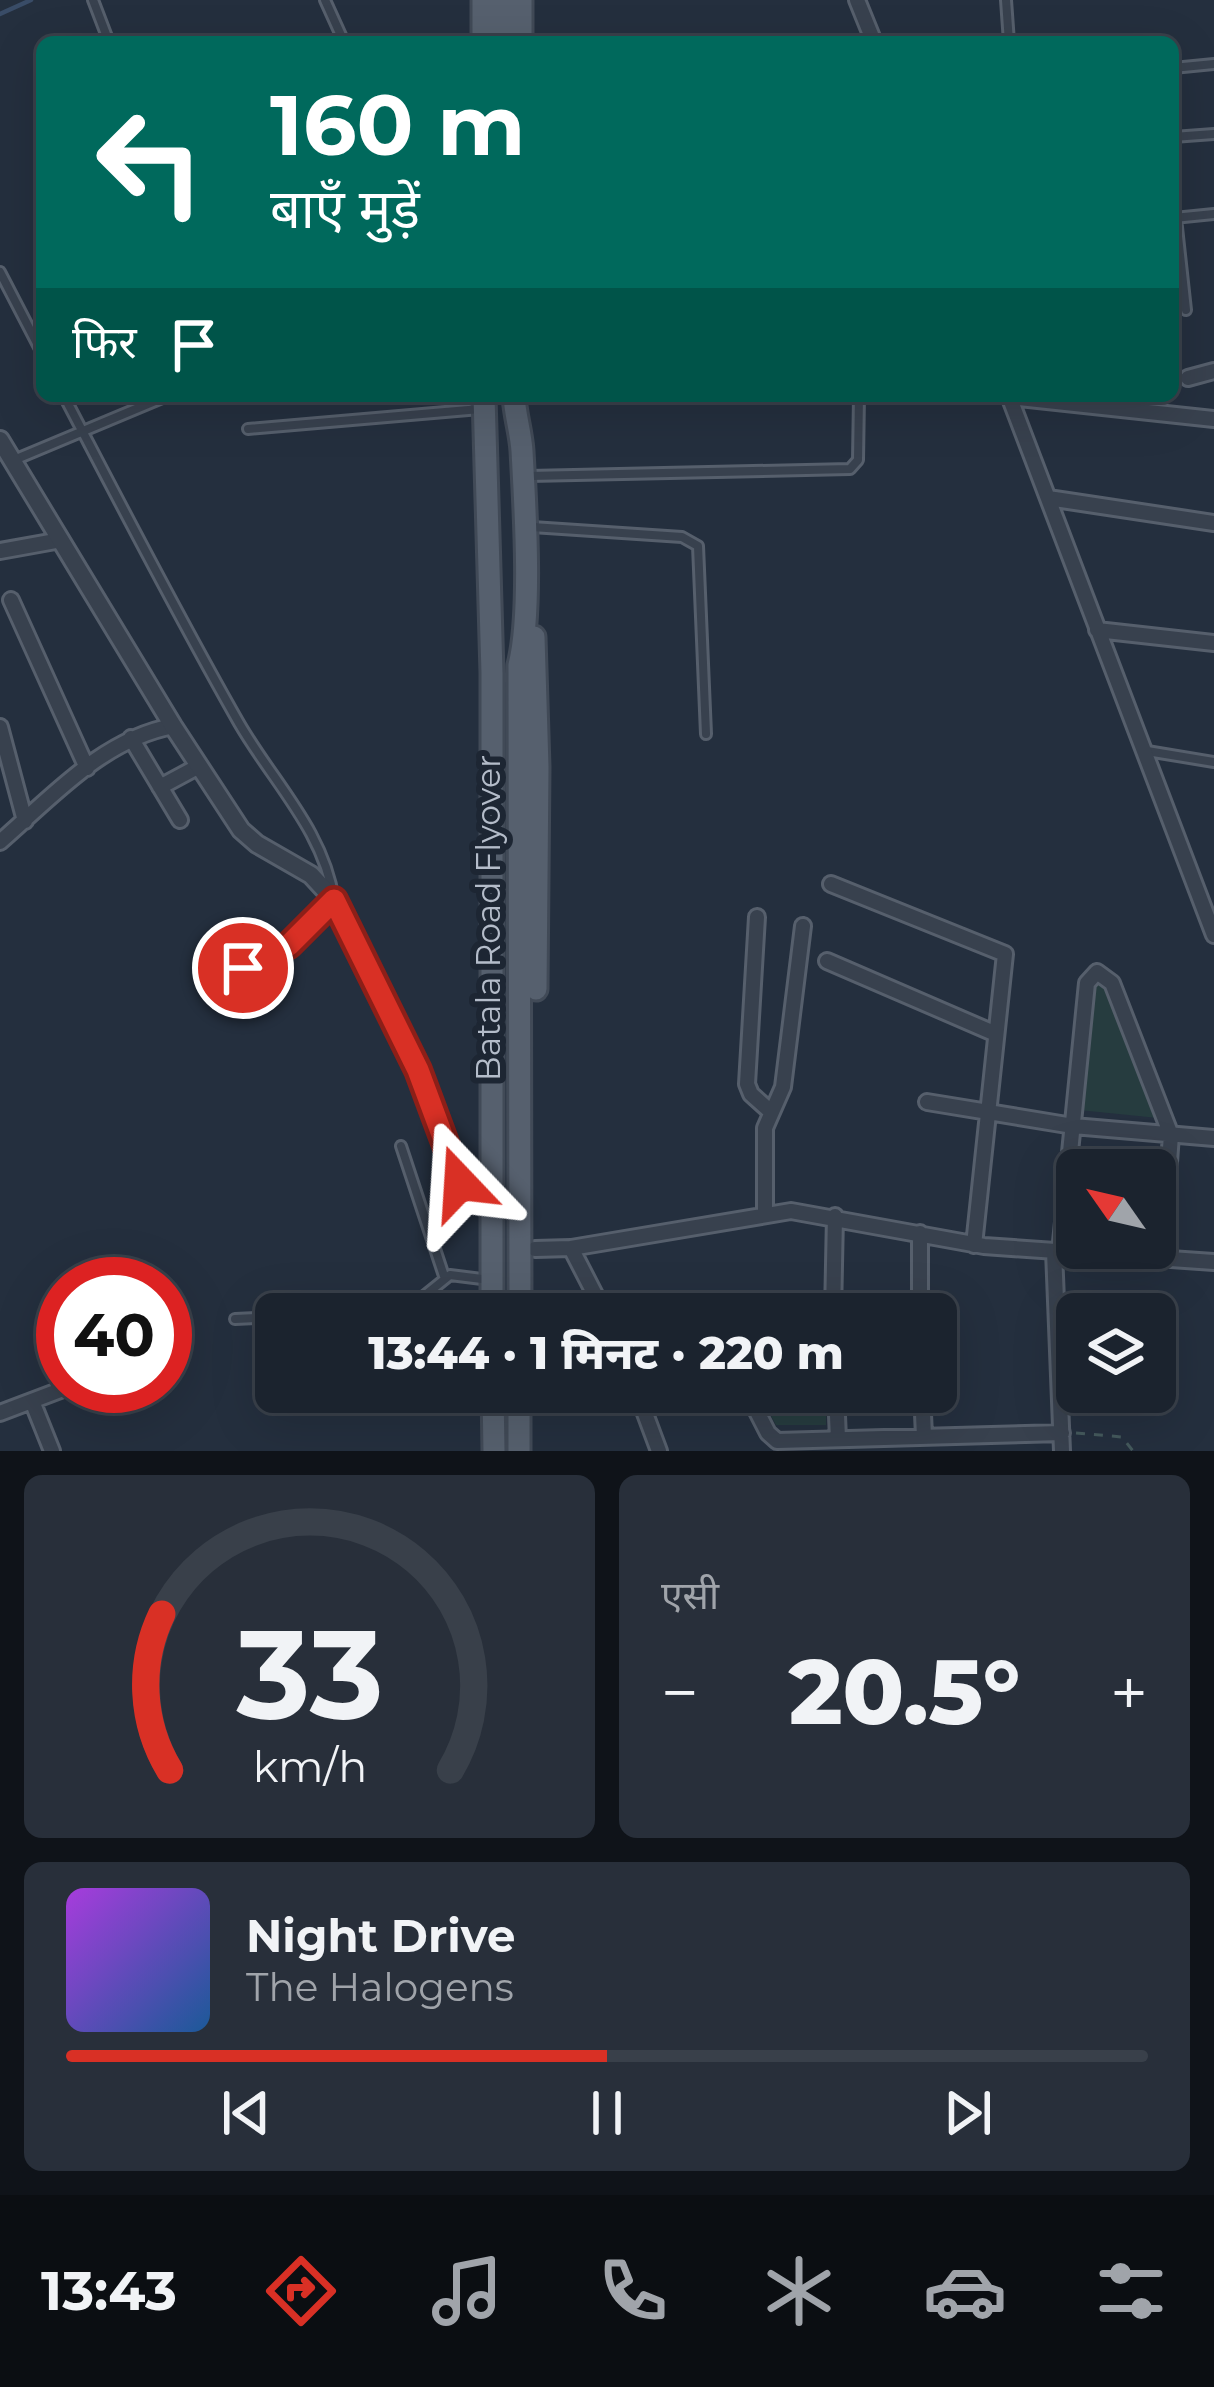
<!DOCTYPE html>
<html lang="hi">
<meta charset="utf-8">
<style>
body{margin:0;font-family:Montserrat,"Noto Sans Devanagari",sans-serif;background:#282f3a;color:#f1f3f6;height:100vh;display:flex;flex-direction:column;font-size:45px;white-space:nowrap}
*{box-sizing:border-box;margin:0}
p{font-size:39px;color:#a0a4aa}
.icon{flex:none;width:66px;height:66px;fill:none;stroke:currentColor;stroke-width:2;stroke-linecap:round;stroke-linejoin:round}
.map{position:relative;height:1451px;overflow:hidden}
.panel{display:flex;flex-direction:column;gap:24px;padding:24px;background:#0f1319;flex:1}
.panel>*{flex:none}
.hud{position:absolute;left:36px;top:36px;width:1143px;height:366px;border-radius:18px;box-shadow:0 12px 48px #0002,0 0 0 3px #39404a;background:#00695c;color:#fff;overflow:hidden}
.needle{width:78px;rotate:304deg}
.tools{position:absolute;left:1056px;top:1149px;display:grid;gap:24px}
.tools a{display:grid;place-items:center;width:120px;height:120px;border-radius:18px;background:#1b232e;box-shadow:0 12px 48px #0002,0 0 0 3px #39404a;font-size:60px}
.speed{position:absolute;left:36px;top:1257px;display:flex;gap:24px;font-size:60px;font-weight:700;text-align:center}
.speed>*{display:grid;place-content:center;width:156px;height:156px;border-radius:50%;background:#1b232e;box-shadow:0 12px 48px #0002,0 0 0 3px #39404a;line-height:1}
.speed .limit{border:18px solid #d22;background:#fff;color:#111}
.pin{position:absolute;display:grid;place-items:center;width:102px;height:102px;color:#fff;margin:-51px;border:6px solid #fff;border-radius:50%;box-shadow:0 3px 12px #0007}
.me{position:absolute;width:132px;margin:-66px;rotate:340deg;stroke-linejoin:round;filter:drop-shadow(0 0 9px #0008)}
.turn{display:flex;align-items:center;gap:42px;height:252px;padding:0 36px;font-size:54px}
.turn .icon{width:156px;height:156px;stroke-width:2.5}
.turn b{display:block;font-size:84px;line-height:102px}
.then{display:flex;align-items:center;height:114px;padding:0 36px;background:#0003;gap:24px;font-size:45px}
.big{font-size:90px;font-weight:800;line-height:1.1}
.panel .widget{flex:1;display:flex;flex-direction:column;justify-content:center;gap:18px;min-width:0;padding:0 42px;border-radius:18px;background:#282f3a}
.panel .dial{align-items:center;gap:0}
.dial svg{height:312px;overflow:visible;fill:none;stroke:#39404a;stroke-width:7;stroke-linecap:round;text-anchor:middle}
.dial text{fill:#f1f3f6;stroke:none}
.song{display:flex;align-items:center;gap:36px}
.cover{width:144px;height:144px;border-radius:18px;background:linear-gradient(135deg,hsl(280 70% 55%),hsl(210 70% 35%))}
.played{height:12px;border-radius:6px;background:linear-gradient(90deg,#d93025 50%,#39404a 50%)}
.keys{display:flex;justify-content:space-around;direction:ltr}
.heat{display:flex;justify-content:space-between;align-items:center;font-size:66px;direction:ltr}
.panel .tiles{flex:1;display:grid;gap:24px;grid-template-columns:1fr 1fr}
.widget:last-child{grid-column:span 2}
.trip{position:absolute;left:255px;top:1293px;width:702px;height:120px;border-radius:18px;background:#1b232e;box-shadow:0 12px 48px #0002,0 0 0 3px #39404a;font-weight:800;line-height:120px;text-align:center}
.menu{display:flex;height:192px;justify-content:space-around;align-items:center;background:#0b0e12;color:#a0a4aa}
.menu .icon{width:84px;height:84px}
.menu .active{color:#d93025}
.menu b{font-size:54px;color:#f1f3f6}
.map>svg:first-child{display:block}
.green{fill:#263c3f}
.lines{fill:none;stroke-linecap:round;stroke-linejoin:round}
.stream{stroke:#394c67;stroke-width:4.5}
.service-casing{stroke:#565f6c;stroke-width:14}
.minor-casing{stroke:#565f6c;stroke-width:20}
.tertiary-casing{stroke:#565f6c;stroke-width:22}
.primary-casing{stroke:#414a57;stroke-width:27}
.path{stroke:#44595c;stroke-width:3;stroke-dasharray:9 9;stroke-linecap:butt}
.service{stroke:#38414e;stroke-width:8}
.minor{stroke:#38414e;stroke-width:14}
.tertiary{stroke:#38414e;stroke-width:16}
.primary{stroke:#56606e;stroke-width:21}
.route-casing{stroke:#8d1f18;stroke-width:30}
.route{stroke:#d93025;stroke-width:21}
.labels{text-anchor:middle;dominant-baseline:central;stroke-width:12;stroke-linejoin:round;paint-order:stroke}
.street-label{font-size:33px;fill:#b4bcc9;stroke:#1d2633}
</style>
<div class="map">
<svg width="1214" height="1451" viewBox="0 0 1214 1451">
<rect width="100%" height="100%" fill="#242f3e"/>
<path class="green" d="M1095,980L1109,981L1158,1118L1079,1110Z
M758,1392H826V1425H776Z"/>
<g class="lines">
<path class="stream" d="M0,14L31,0"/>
<g class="service-casing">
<path id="service" d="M93,0L109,42
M325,0L344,42
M1006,0L1009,42
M1173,68L1214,64
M1173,137L1214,134
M1174,218L1214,214
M1176,218L1186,310
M0,272L42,353
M64,396C121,505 178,616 239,723C273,782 324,831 334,900L289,945L215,982
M248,429L480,409
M14,460L167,396
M529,476L850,469L858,460L859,396
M532,527L682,537L698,546L706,734
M1147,751L1214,762
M401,1146L444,1276
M313,1314L406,1306L419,1300L450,1275L490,1280
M235,1319L276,1317"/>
</g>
<g class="minor-casing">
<path id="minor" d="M857,0L874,42
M1188,378L1214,371
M1009,396L1214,935
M1009,397L1214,419
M1048,498L1214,523
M0,551L61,540
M11,600L87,768
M1097,630L1214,643
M0,727L25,821
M131,738L180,820
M160,787L199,766
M0,842C52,797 103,739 173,726
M831,884L1005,954L974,1245
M757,917L747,1084L751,1094L771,1112
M827,961L996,1034
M927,1102L1073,1126L1214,1138
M765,1213V1128L783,1087L803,926
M571,1248L791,1211L984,1246L1214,1262
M535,1249L571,1248L605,1314
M1054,1251L1062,1451
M1060,1252L1087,983L1097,972L1112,983L1171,1135L1162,1257
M833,1314L835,1216
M920,1314V1233
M637,1392L659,1451
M747,1392L768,1433L777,1441L1062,1433
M836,1392L838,1439
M922,1392L924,1436
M32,1401L52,1451
M0,1413L71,1386"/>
</g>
<g class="tertiary-casing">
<path id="tertiary" d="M0,440L173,726L241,830L257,844L311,875L334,900L418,1070L459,1183L469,1198L490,1211"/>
</g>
<g class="primary-casing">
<path id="primary" d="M504,0V42
M521,0V42
M483,42V0
M484,396L492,673V1314
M514,396C515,415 521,433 522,451C525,506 532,614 519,665L520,1314
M534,637L538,767L536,989
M493,1392L494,1451
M519,1451V1392"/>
</g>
<path class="path" d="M1076,1433L1122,1437L1133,1451"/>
<use href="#service" class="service"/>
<use href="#minor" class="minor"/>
<use href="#tertiary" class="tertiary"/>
<use href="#primary" class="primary"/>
</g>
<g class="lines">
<g class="route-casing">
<path id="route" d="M243,968L289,945L334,900L418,1070L460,1183"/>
</g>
<use href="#route" class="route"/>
</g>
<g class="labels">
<g class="street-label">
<text transform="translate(488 918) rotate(-90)">Batala Road Flyover</text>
</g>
</g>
</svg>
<div class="tools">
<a><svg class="needle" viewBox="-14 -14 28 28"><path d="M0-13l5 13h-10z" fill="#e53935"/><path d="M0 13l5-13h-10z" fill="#a0a4aa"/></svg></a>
<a><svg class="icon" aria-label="layers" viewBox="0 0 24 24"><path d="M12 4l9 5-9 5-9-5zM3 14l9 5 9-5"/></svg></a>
</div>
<div class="speed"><div class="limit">40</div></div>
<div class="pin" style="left:243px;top:968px;background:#d93025"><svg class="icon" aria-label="arrive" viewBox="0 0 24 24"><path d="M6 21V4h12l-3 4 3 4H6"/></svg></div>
<svg class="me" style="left:460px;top:1183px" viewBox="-20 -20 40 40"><path d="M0-17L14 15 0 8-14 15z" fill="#d93025" stroke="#fff" stroke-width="4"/></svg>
<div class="trip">13:44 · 1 मिनट · 220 m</div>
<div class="hud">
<div class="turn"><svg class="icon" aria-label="left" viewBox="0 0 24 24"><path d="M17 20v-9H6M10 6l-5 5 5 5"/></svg><div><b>160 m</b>बाएँ मुड़ें</div></div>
<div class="then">फिर<svg class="icon" aria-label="arrive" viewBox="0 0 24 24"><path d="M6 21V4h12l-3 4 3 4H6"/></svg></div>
</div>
</div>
<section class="panel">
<div class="tiles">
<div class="widget dial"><svg viewBox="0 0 100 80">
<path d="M14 69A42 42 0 1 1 86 69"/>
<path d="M14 69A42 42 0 0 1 12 29" stroke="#d93025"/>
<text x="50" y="56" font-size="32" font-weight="700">33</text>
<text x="50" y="72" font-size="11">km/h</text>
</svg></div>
<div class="widget"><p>एसी</p>
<div class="heat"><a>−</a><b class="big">20.5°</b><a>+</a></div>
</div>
<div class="widget">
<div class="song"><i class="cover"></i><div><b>Night Drive</b><p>The Halogens</p></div></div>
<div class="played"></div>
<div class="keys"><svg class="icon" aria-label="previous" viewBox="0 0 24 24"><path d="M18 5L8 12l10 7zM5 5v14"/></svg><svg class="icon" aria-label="pause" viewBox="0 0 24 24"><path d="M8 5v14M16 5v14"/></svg><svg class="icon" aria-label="next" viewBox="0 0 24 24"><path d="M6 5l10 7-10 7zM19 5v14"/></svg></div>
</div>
</div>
</section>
<nav class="menu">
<b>13:43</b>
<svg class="icon active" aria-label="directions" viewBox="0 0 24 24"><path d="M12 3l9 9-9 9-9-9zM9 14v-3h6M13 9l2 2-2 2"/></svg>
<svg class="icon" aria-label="music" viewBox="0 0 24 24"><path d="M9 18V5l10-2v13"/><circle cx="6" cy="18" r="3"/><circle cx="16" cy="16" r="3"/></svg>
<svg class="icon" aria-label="phone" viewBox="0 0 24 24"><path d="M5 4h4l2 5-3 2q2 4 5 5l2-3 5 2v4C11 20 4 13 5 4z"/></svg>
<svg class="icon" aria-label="climate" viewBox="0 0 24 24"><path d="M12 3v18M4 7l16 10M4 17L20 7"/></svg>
<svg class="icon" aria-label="car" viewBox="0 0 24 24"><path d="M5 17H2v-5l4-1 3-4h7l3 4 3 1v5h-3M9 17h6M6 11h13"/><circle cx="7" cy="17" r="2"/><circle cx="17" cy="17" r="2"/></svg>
<svg class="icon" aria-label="filters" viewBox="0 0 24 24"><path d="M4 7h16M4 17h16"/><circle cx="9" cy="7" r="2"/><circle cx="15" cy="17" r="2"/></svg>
</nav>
